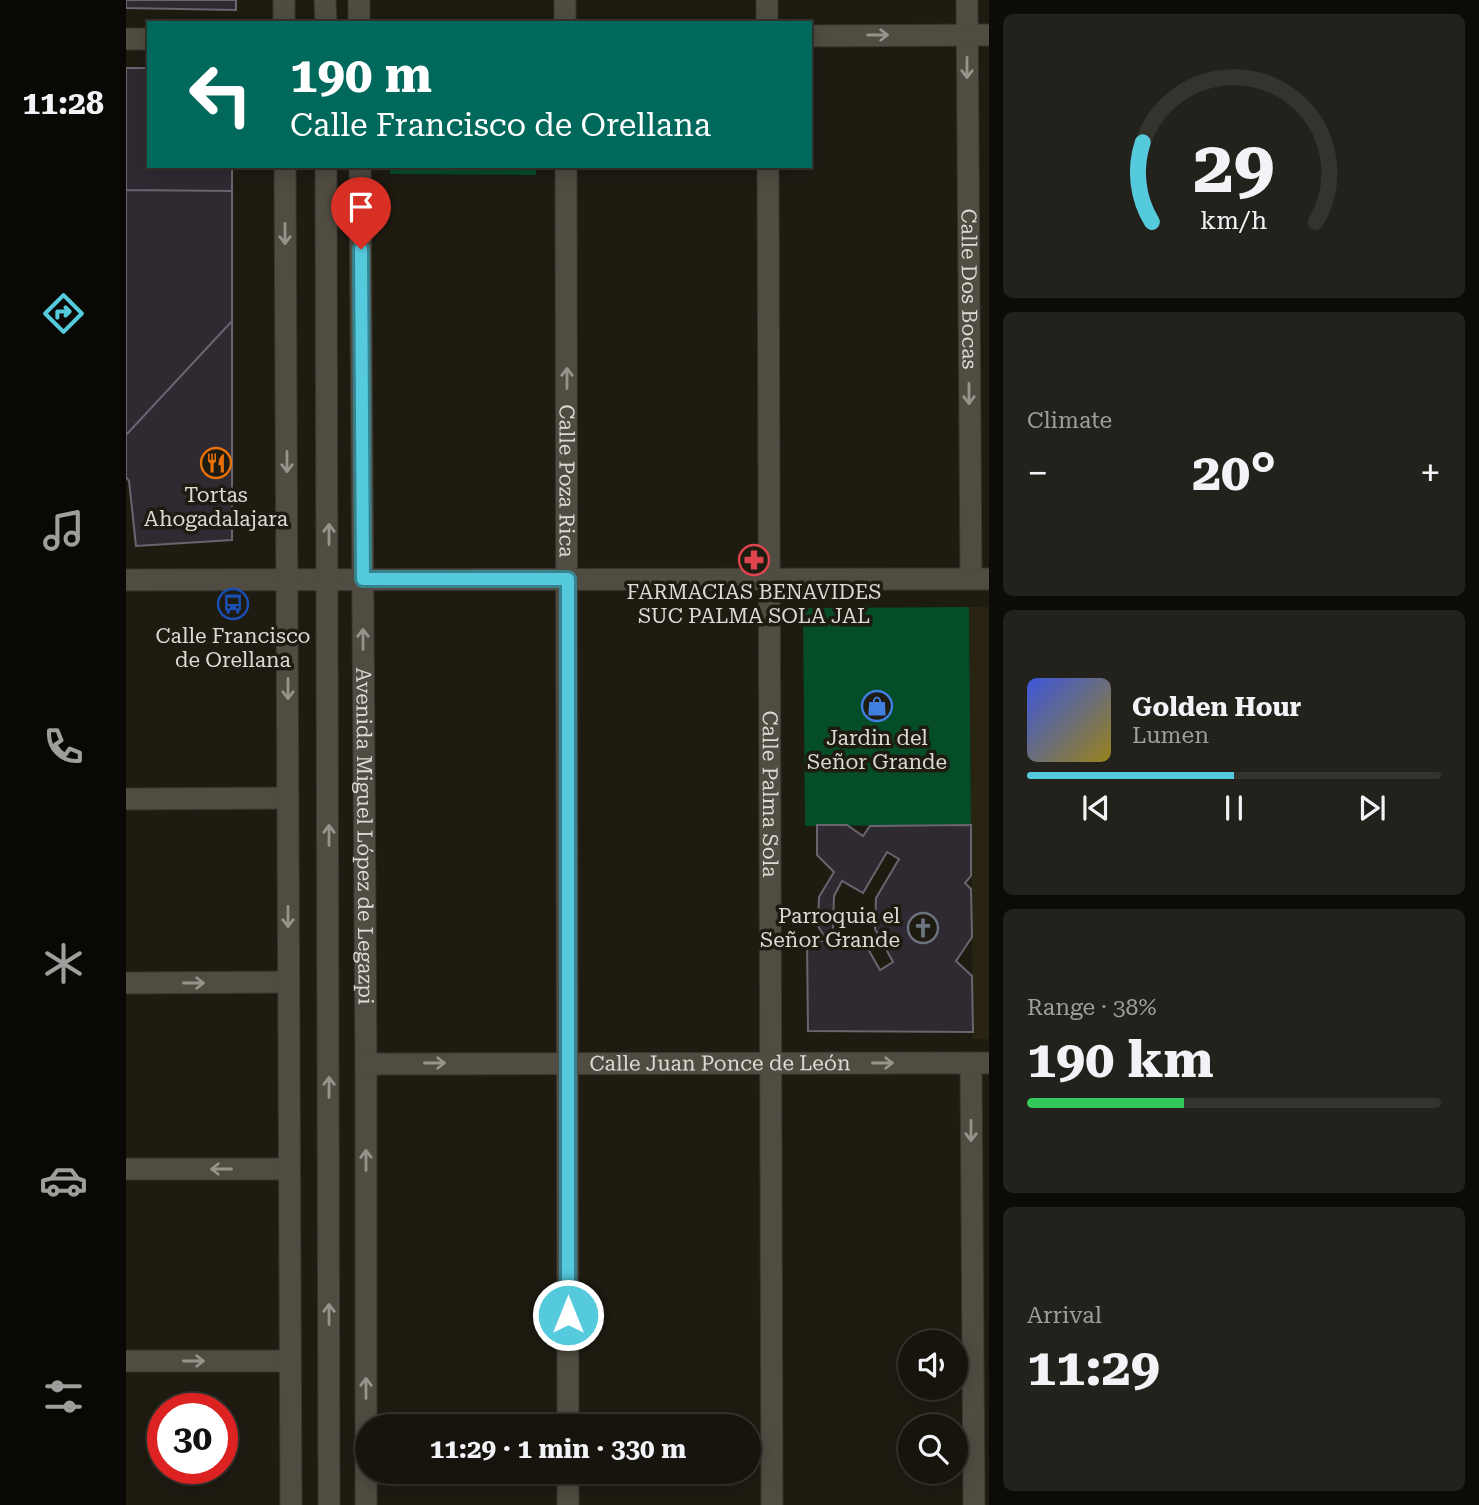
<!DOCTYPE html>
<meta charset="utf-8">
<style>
body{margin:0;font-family:"Roboto Serif",serif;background:#23211b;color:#f1f3f6;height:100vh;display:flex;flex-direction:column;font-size:26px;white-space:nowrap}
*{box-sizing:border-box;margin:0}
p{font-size:23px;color:#9e9e9d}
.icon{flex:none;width:38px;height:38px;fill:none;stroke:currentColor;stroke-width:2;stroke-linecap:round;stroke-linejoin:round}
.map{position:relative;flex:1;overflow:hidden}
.side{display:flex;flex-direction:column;gap:14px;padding:14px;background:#0c0b07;width:490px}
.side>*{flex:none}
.banner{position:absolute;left:21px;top:21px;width:665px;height:147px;border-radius:0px;box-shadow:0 4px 18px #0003,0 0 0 2px #35332e;background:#00695c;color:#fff;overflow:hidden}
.buttons{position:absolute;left:772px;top:1330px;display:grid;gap:14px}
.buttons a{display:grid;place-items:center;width:70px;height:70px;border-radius:50%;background:#16140d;box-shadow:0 4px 18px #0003,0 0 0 2px #35332e;font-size:35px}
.speed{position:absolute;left:21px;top:1393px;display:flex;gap:14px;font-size:35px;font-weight:700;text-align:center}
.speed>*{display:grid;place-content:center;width:91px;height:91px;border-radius:50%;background:#16140d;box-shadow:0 4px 18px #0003,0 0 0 2px #35332e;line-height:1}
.speed .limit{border:10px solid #d22;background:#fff;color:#111}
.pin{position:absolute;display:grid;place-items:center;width:60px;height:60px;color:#fff;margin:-72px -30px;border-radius:50% 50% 50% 0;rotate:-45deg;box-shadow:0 0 7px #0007}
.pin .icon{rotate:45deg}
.me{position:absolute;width:77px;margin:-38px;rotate:0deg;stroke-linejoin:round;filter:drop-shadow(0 0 5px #0008)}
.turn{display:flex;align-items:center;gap:24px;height:147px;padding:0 28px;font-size:32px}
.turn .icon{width:91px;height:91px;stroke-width:2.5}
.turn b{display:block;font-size:49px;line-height:60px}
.big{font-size:52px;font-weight:700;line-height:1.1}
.side .tile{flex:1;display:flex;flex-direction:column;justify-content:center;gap:10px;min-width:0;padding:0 24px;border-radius:10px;background:#23211b}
.side .dial{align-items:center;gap:0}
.dial svg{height:182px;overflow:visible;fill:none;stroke:#35332e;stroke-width:7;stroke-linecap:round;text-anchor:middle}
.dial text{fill:#f1f3f6;stroke:none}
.song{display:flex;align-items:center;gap:21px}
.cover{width:84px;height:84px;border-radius:10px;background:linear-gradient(135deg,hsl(230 70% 55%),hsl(50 70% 35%))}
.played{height:7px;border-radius:4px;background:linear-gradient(90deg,#54cadc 50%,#35332e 50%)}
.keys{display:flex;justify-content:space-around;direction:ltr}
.heat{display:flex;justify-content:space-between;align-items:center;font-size:38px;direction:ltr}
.charge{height:10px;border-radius:5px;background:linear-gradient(90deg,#34c759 38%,#35332e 0)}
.trip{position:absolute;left:229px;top:1414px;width:406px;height:70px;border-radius:35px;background:#16140d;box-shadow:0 4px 18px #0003,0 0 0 2px #35332e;font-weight:700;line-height:70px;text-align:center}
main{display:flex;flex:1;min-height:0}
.dock{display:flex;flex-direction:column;width:126px;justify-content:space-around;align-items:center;background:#090805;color:#9e9e9d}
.dock .icon{width:49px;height:49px}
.dock .active{color:#54cadc}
.dock b{font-size:32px;color:#f1f3f6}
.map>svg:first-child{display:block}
.built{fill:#292312}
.green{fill:#054c29}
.building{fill:#2f2932;stroke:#6b646f;stroke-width:2;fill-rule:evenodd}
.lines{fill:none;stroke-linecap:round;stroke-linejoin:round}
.street-casing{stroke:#37352f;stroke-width:23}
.secondary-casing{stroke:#37352f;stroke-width:23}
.street{stroke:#504c41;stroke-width:21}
.secondary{stroke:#504c41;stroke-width:21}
.oneway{stroke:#96938a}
.route-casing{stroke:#37838f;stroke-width:18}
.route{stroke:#54cadc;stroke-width:12}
.labels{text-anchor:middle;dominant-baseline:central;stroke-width:7;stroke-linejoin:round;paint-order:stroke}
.street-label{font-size:21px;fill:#dcdad3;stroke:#1e1b11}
.poi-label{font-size:21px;fill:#dcdad3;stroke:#1e1b11}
</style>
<main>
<nav class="dock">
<b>11:28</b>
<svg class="icon active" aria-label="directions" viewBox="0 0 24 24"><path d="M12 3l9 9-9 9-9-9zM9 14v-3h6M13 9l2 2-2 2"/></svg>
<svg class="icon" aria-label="music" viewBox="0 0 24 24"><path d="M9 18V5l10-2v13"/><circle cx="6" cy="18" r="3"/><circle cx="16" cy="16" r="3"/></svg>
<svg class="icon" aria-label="phone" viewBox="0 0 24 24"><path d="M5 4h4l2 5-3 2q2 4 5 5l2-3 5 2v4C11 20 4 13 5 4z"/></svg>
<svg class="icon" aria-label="climate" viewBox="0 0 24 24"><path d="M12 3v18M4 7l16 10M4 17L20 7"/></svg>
<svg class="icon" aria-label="car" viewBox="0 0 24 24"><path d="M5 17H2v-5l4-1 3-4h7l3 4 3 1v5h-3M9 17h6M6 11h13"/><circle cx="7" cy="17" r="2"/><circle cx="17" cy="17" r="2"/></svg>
<svg class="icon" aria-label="filters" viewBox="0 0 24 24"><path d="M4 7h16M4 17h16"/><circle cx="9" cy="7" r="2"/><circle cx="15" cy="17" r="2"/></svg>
</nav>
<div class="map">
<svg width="863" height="1505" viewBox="0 0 863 1505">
<rect width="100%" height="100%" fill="#1e1b11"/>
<path class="built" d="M843,607H863V1039H847Z"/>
<path class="green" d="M264,166H410V175L264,174Z
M843,607L845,825L679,826L677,608Z"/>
<path class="building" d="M0,0H110V10L0,8Z
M0,68H23V166H106V191L0,190Z
M0,190L106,191V321L0,435Z
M106,321V540L10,546L3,481L0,477V435Z
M691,825H721L737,836L744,826L845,825V876L839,883L845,889L846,937L830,961L846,976L847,1032L682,1031L681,941H701L692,926L693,897L708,872L691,855ZM761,852L773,859L750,898L749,929L767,962L754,970L736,938L717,949L707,929L708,896L716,881L737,893Z"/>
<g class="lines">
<g class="street-casing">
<g id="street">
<path d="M233,0V23"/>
<path d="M439,0V23"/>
<path d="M641,0V23"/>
<path id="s1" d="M841,0L845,579"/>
<path d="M684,36L863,35"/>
<path d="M0,39H23"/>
<path id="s2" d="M234,166L240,1064V1505"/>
<path id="s3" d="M440,166L442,1426"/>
<path id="s4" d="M642,166L646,1505"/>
<path d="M0,580L863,579"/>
<path d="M0,799L162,798"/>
<path d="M0,983L162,982"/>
<path d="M845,1063L848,1505"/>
<path id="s5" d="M240,1064L863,1063"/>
<path d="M0,1169H163"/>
<path d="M0,1361H164"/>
<path d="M442,1472V1505"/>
</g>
</g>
<g class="secondary-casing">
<path id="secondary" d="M158,0V23
M199,0L200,23
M159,166L165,1505
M200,166L203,1505"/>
</g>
<use href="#street" class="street"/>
<use href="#secondary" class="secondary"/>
</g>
<defs><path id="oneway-shaft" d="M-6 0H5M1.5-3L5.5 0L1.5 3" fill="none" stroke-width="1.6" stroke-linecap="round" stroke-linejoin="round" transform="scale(1.75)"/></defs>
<g class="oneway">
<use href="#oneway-shaft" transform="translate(752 35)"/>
<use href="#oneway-shaft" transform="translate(841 68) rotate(90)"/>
<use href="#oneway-shaft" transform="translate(159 234) rotate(90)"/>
<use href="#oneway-shaft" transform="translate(441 378) rotate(-90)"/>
<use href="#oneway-shaft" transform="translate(843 394) rotate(90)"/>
<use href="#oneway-shaft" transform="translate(161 462) rotate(90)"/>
<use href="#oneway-shaft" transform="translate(203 534) rotate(-90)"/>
<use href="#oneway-shaft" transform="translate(237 639) rotate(-90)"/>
<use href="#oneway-shaft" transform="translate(162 689) rotate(90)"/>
<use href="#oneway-shaft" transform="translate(203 835) rotate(-90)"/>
<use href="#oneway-shaft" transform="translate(162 917) rotate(90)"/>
<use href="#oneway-shaft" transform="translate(68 983)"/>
<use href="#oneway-shaft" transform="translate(309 1063)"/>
<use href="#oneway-shaft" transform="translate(757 1063)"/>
<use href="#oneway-shaft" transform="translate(203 1087) rotate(-90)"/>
<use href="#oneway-shaft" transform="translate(845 1131) rotate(90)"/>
<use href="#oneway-shaft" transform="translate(240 1160) rotate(-90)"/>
<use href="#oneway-shaft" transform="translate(95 1169) rotate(180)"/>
<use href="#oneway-shaft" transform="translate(203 1314) rotate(-90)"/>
<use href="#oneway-shaft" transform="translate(68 1361)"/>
<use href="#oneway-shaft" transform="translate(240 1388) rotate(-90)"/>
</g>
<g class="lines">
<g class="route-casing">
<path id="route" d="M235,249L237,579H442V1315"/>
</g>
<use href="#route" class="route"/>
</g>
<defs>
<g id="restaurant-ring" transform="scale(1.575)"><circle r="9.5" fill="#1e1b11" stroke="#e8710a" stroke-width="1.5"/><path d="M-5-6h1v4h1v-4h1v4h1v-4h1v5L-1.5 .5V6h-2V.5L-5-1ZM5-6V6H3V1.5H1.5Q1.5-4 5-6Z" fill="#e8710a"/></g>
<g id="pharmacy-ring" transform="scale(1.575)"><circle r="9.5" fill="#1e1b11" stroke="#e0444e" stroke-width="1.5"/><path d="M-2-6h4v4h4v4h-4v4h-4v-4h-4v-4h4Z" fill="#e0444e"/></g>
<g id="bus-ring" transform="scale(1.575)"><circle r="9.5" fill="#1e1b11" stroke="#1a4fb4" stroke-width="1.5"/><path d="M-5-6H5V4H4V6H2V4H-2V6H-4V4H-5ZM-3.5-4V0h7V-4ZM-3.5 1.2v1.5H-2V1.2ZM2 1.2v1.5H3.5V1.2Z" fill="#1a4fb4"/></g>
<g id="shop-ring" transform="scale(1.575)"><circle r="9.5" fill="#1e1b11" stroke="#3f7fe0" stroke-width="1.5"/><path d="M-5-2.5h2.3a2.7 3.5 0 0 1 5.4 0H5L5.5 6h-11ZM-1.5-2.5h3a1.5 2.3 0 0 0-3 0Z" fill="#3f7fe0"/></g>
<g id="church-ring" transform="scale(1.575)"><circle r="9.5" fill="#1e1b11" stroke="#6b7280" stroke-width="1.5"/><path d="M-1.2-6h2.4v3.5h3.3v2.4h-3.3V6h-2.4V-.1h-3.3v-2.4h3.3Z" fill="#6b7280"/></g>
</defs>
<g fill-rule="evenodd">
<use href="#restaurant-ring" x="90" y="463"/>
<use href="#pharmacy-ring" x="628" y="560"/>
<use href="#bus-ring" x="107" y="604"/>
<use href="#shop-ring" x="751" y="706"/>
<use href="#church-ring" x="797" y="928"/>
</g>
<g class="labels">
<g class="street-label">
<text stroke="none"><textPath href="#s1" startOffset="289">Calle Dos Bocas</textPath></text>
<text stroke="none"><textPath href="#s3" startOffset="315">Calle Poza Rica</textPath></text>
<text stroke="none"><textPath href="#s4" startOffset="628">Calle Palma Sola</textPath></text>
<text stroke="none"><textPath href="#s2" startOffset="670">Avenida Miguel López de Legazpi</textPath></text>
<text stroke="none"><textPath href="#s5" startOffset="354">Calle Juan Ponce de León</textPath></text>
</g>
<g class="poi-label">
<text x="90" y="495">Tortas<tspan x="90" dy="24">Ahogadalajara</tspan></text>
<text x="628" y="592">FARMACIAS BENAVIDES<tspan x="628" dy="24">SUC PALMA SOLA JAL</tspan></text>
<text x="107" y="636">Calle Francisco<tspan x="107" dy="24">de Orellana</tspan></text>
<text x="751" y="738">Jardin del<tspan x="751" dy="24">Señor Grande</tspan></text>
<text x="774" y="916" text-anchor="end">Parroquia el<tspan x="774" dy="24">Señor Grande</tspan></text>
</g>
</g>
</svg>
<div class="buttons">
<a><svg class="icon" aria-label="sound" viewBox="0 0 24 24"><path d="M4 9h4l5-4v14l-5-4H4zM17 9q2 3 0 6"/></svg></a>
<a><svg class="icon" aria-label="search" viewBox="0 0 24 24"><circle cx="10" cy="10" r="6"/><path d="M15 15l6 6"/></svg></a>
</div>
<div class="speed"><div class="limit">30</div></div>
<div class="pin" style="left:235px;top:249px;background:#d93025"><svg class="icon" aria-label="arrive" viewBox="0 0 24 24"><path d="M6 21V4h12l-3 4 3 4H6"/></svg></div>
<svg class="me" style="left:442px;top:1315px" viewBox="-20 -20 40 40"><circle r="17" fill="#54cadc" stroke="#fff" stroke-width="3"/><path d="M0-11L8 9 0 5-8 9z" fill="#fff"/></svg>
<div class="trip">11:29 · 1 min · 330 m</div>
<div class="banner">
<div class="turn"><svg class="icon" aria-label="left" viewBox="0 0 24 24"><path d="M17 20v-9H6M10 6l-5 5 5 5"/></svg><div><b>190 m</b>Calle Francisco de Orellana</div></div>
</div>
</div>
<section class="side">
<div class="tile dial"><svg viewBox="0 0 100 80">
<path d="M14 69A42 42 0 1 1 86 69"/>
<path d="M14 69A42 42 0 0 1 10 34" stroke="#54cadc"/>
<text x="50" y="56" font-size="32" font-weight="700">29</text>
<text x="50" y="72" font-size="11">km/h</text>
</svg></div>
<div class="tile"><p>Climate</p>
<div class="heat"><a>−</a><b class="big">20°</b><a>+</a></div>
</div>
<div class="tile">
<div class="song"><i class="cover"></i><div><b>Golden Hour</b><p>Lumen</p></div></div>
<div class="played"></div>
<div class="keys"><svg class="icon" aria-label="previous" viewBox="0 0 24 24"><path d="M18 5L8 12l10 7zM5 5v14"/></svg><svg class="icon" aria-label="pause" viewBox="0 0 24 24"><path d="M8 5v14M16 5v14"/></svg><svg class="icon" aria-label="next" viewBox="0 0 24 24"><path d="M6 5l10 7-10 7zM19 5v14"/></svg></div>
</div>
<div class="tile"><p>Range · 38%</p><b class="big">190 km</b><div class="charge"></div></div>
<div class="tile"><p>Arrival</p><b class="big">11:29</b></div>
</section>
</main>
